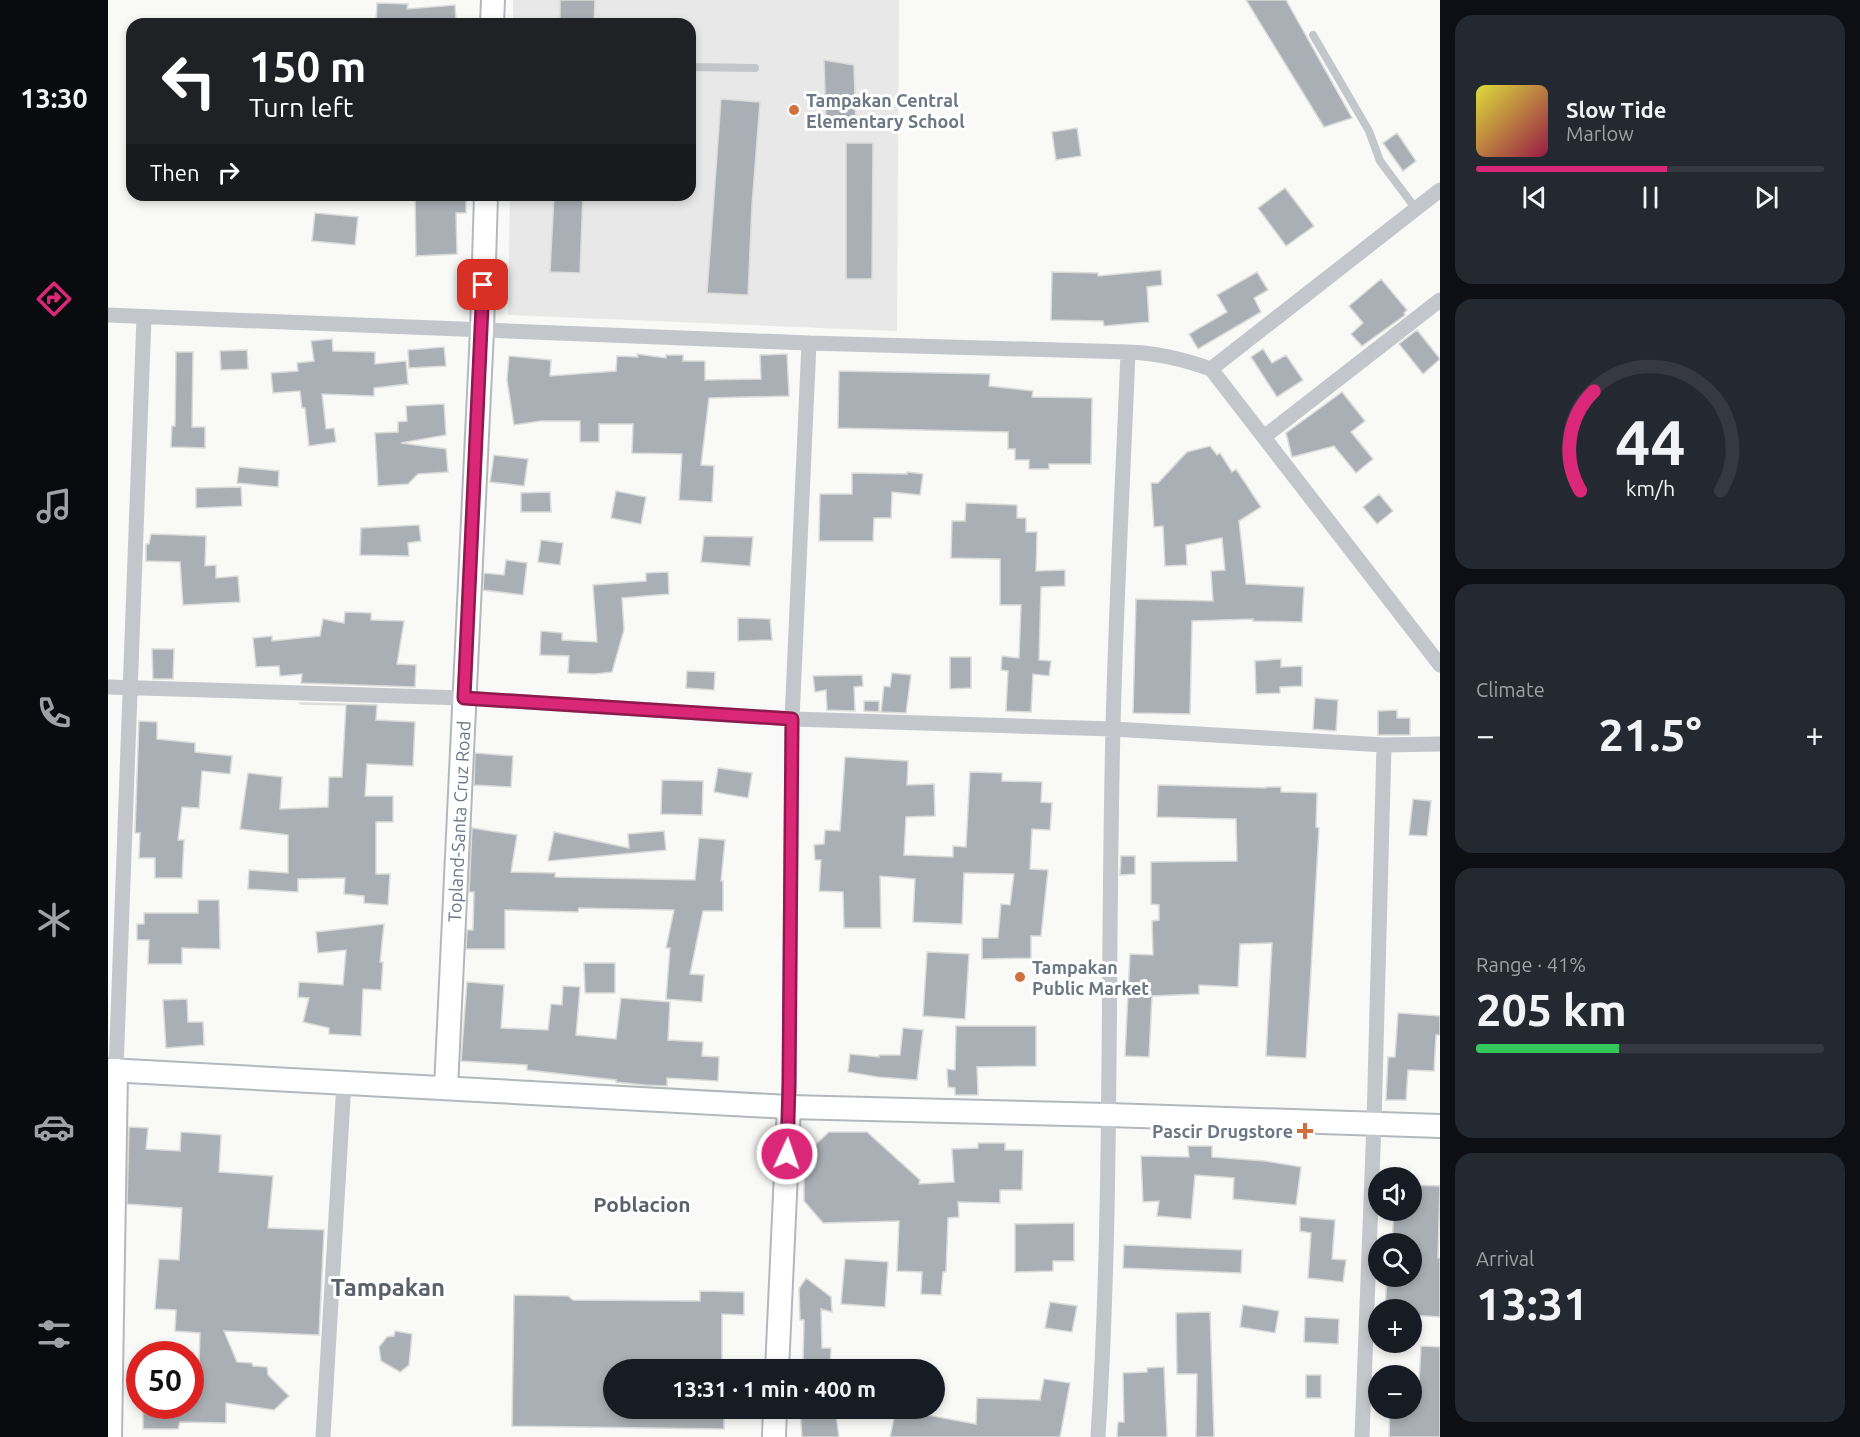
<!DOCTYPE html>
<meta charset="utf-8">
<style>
body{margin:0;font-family:Ubuntu,sans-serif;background:#242831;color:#f1f3f6;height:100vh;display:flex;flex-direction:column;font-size:22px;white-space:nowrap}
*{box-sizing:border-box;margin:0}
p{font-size:20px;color:#9ea1a6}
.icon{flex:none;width:33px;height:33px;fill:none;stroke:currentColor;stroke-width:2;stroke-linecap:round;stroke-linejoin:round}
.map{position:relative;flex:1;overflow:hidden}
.sheet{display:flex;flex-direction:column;gap:15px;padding:15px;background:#0d0f14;width:420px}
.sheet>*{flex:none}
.hud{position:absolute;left:18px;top:18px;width:570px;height:183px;border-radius:18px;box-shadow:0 3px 9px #0003;background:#202124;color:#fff;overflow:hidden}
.fabs{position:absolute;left:1260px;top:1167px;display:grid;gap:12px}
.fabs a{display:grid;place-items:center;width:54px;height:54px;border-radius:50%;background:#171b24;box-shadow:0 3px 9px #0003;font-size:30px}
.speed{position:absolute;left:18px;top:1341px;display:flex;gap:12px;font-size:30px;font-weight:700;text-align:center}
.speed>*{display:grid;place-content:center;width:78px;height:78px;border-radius:50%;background:#171b24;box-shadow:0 3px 9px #0003;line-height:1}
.speed .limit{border:9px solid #d22;background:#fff;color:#111}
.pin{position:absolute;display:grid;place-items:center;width:51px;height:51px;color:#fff;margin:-26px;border-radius:12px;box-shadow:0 3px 9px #0006}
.me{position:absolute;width:66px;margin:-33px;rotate:3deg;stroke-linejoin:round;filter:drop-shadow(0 0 4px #0008)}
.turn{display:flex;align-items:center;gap:21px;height:126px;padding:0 24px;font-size:27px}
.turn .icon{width:78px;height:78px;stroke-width:2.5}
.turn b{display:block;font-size:42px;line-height:51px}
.then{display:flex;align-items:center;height:57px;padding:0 24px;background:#0003;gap:12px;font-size:22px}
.big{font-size:45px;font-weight:700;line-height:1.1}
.sheet .tile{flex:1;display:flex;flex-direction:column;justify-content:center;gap:9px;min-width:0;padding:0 21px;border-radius:18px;background:#242831}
.sheet .dial{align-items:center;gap:0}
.dial svg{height:156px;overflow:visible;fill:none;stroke:#363941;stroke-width:7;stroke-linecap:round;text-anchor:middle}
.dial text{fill:#f1f3f6;stroke:none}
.song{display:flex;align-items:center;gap:18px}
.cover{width:72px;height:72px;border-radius:9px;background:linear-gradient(135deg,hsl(60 70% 55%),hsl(340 70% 35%))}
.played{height:6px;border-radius:3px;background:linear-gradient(90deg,#db2777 55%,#363941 55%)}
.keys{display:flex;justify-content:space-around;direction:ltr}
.heat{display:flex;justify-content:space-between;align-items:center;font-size:33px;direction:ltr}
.charge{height:9px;border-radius:4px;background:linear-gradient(90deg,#34c759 41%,#363941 0)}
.trip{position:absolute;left:495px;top:1359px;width:342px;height:60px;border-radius:30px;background:#171b24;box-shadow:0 3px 9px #0003;font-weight:700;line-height:60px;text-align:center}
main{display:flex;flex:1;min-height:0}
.menu{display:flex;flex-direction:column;width:108px;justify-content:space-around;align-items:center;background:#090b0e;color:#9ea1a6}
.menu .icon{width:42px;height:42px}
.menu .active{color:#db2777}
.menu b{font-size:27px;color:#f1f3f6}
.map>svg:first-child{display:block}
.built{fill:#e7e8e7}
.building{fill:#a9afb5;stroke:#dbdbd9;stroke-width:1.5}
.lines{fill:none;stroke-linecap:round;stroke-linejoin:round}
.secondary-casing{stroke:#b3b8bd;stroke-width:26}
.lane{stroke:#c3c6ca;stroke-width:8}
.street{stroke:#c3c6ca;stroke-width:15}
.secondary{stroke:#fff;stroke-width:22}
.route-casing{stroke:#8e194d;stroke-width:15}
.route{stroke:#db2777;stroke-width:10}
.poi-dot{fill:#d1703f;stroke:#fff;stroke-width:2}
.labels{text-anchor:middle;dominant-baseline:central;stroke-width:6;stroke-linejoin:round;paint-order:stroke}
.poi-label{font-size:18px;font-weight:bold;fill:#6b7785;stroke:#fff;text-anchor:start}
.street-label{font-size:18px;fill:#6b7785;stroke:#fff}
.quarter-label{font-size:21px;font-weight:bold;fill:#59616b;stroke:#fff}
.district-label{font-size:24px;font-weight:bold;fill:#59616b;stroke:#fff}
</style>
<main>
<nav class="menu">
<b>13:30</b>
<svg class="icon active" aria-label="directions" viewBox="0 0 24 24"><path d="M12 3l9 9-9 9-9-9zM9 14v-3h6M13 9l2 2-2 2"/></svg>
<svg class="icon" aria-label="music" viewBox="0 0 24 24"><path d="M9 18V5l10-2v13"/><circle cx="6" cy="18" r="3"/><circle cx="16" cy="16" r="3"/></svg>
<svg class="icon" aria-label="phone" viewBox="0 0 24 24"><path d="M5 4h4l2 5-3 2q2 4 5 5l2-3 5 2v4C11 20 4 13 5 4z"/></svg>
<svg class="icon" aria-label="climate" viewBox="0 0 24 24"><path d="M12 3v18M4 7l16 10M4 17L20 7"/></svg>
<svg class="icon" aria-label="car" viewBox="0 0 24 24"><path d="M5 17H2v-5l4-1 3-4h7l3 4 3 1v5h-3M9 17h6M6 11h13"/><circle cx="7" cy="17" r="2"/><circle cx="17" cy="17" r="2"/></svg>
<svg class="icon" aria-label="filters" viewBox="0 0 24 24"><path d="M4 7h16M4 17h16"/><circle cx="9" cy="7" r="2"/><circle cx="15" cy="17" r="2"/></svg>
</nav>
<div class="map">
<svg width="1332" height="1437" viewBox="0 0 1332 1437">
<rect width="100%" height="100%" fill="#f9f9f7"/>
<path class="built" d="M405,0H791L789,331L400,315L402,195H582V24H405Z"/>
<path class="building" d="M452,0H487L486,24H452Z
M1138,0H1178L1244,118L1216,127Z
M269,3L300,4L299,9L347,5L348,22L268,24Z
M716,60L746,65L748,129L718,125Z
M613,99L652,102L644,205L640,295L599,293Z
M969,128L973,156L948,160L944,132Z
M1289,133L1308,161L1295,171L1275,143Z
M738,143H765L764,279H738Z
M1177,188L1206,226L1178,246L1150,208Z
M307,195H358V213H348L349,254L308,256Z
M446,195H475L472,273L442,272Z
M207,213L250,217L247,245L204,241Z
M1053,270L1054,285L1039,287L1041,322L996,326L995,321L943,320L944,272L990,273V276Z
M1149,272L1160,290L1146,298L1153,312L1090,349L1081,334L1119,312L1109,295Z
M1273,279L1299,310L1296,313L1297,315L1254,346L1243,334L1255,323L1241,306Z
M1309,330L1332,359L1315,374L1291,344Z
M224,339L225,351L267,352V364L298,361L300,384L266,388V396L214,394L218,429L226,428L228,442L201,446L197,408H194L192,391L165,393L163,373L190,371L189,363L206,361L203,341Z
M336,347L338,366L301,368L300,350Z
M1155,349L1164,363L1178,355L1195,380L1169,397L1143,357Z
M139,350L140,369L113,370L112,351Z
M68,352H85L84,427H97V448L63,447L64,426H67Z
M529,354L558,358V355H575V361H597V380L653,379L652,355L679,354L681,396L601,398L593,465L606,466L604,502L571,500L574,454L524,453L525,424H491V442H472V421H433L406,425L399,380L401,356L443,360L442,376L508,371L509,356L530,357Z
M731,371L882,374L881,386L925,391L924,397L984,398L983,464H941V469H921V460H907V449H900V432L730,428Z
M1234,392L1257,421L1243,432L1265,459L1248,473L1226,446L1184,457L1178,433Z
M336,404L338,435L293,443L338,449L340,472L310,474L300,484L270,486L267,433L290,432V422L299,421L298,406Z
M1102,446L1109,455L1112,453L1124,472L1128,469L1153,507L1131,521L1138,584L1196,587L1194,622L1145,621V619L1084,621L1082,714L1025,713L1028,599L1105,601L1103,571L1117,570L1114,538L1078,545L1079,565L1057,566L1055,526L1046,527L1043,483H1050L1079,452Z
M386,455L420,459L416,486L382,482Z
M131,467L171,471L170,487L129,483Z
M799,472L815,474L812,495L784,492L783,518H766L765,541H711L712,494H744V473L799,474Z
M133,487L134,506L88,508V488Z
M508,491L538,497L533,524L503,518Z
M442,492L443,512H413V493Z
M1271,494L1285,511L1269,524L1255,507Z
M858,503L909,505V518H918V532H929L928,571L957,570V586L933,587L931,660L943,661L941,676L925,674L923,712L898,711L900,671L893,670L894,656L911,658L913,605H892V559L843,558L844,521H857Z
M311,525L313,541L300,543L301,556L252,555L253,528Z
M43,534L98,536L97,566L108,565V578L130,576L132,602L75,605L72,562L38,561V544H41Z
M596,536L645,537L642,566L593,562Z
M433,540L455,543L452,565L430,562Z
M398,560L419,563L415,595L375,590L376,573L396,575Z
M560,572L561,594L514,598L516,630L504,672L487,674L460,673L461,656L432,655L433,631L454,633V640L489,642L485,585L538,581V573Z
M237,612L263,613V620L296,621L289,664L308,665L307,687L193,683L194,674L172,676L171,666L148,667L145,638L164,636V641L212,636L215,619L236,623Z
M630,618L662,619L664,640L630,641Z
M44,649H66L65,679H45Z
M842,657H863V688L842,689Z
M1173,659V667L1194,666V686L1172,687V693L1148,694L1147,661Z
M579,671L607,672L606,690L578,688Z
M784,673L803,675L798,713L773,712L776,686L782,687Z
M754,675L755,686L746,687L747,711L719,710L718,690L707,692L705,676Z
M1207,698L1230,700L1228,731L1205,729Z
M756,701H771V712L756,711Z
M192,703L269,705L268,720L307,722L305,766L259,764L257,796H285V822H268V874H282L280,905L256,903V896L236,894L237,878L190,879V892L140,889L141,870L180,873V835L132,829L140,773L174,777L172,809L220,807L221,777H234L238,705L193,704Z
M1289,710V718H1302V735H1270V711Z
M31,721L49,722V739L87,743V752L124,756L122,774L94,771L91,808L74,807L70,840H76L74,878H47V858H31L32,833H27Z
M367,753L405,756L403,787L366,785Z
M737,757L800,761L799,785L826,784L827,816L798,817L796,855L845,857V846L858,847L862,772L894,773V781L934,782L933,802L944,803L942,830L924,829L922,869L940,870L933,936H923V958L874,959V938H890L893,904L902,905L906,874L856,873L854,924L805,922L807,879L772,876L773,928H736L735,892L711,891L713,860H707L706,845L716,844L717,830L732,831Z
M610,768L644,773L640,798L606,792Z
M554,780L595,781L594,815L553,814Z
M1050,785L1158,788V787H1173V792L1209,793L1208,827L1211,828L1198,1058L1158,1056L1164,943L1132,944L1130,987L1091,985V994L1044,996L1041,1057L1017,1056L1022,954L1045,955L1044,921L1051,920V905L1043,904V862L1129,861L1128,819L1049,817Z
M1305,799L1323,801L1319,836L1301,835Z
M364,828L409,835L403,872L447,873V877L587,880L591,838L617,840L613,881H615V911H595L582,974L596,975L594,1002L558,999L562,948H558L566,910L471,908L470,912L397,910V949H358L359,930H365L366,892H361Z
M556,831L558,850L440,861L446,832L521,848L520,834Z
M1013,856H1027V874L1012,875Z
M90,900H111L112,949L74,948V964H40L41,940H29V924H36V913H90Z
M276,924L272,962H275L273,990L255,989L253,1036L221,1034V1028L195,1022L201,998L190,997L191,982L235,985L238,950L210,953L208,932Z
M819,952L861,954L857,1019L815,1016Z
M476,963H507V993H477Z
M359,982L396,985L393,1028L440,1030L443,1004L454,1005L455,986L472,987L468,1035L508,1039L513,998L562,1002L560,1040L595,1042L594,1056L611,1057L610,1081L559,1078V1086L536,1085L508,1082V1080L419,1070V1065L353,1061Z
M79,999L80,1022H95L96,1045L58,1048L55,1000Z
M1290,1013L1332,1016V1035H1328L1326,1071L1300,1070L1298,1100H1278L1280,1057H1287Z
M848,1026H928V1066L869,1067L870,1095H847V1088L840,1087L839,1069L847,1070Z
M795,1028L815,1030L809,1080L770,1077L740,1072L742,1054L771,1057V1055H792Z
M21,1127L40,1128L38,1149L72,1151L73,1132L113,1135L111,1172L165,1176L160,1228L216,1230L211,1335L116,1331L129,1362L144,1363L145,1366L159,1367L160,1375L181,1396L166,1410L118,1403V1423L72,1422L70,1429H35V1406H82V1364L91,1363L92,1333L67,1331L68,1310L47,1309L51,1259L71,1260L74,1208L19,1204Z
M721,1132H759L812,1180L811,1184L846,1182L844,1149L870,1148V1143H897V1150H915L914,1190H892V1203L850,1202L851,1217L840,1218L838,1272H835L833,1295L813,1294L814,1272L789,1271L791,1221L715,1223L696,1201V1155Z
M1080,1146H1104V1157L1157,1161L1193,1167L1188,1205L1125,1199L1126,1178L1087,1175L1083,1219L1049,1216L1051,1201L1035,1202L1033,1156L1081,1157Z
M1304,1185L1332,1186L1330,1258H1332V1317L1304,1315V1310H1277L1279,1276H1304V1244H1284L1286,1210H1304Z
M1192,1217L1227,1220L1224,1259L1238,1260L1235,1282L1200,1278L1203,1233L1192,1231Z
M966,1223V1261H945V1271L907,1272V1224Z
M1016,1245L1134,1250L1133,1273L1015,1268Z
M737,1259L780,1262L777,1307L733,1304Z
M698,1278L723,1297L724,1312L713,1309L714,1348H723L722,1366H695L696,1320H692L691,1289Z
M592,1291L636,1292V1315L614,1314V1370H506V1408H616V1429L404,1426L406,1295L460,1296L465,1300L592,1301Z
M942,1302L969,1306L964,1332L937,1328Z
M1135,1305L1171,1311L1167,1333L1132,1327Z
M1102,1312L1106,1437H1088L1089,1374H1069L1068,1313Z
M1197,1317L1231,1319L1230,1344L1196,1342Z
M287,1331L304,1334L301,1365L292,1372L273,1361L271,1347L279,1337L286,1336Z
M1313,1346L1332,1347V1437H1281L1282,1408H1304V1383H1311Z
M1056,1367L1059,1437H1009L1010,1422H1016L1015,1373L1039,1372V1368Z
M1198,1375H1213V1398H1198Z
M936,1379L962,1383L952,1437H782L788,1408H809L808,1413L868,1424L869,1398L932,1400Z
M692,1408H727L731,1437H694Z"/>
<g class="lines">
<g class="secondary-casing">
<g id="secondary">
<path d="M384,24L385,0"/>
<path d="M0,1070L681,1107L1001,1115L1332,1126"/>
<path id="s1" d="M338,1088L374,330L378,195"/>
<path d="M669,1370L681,1107"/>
<path d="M2,1437L8,1070"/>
<path d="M666,1437L667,1408"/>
</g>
</g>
<path class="lane" d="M1205,35L1261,131L1272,161L1308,209
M582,67L647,68"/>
<path class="street" d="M0,315L701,343L1020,352C1049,353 1075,359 1103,369L1332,665
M1103,369L1332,190
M1156,437L1332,300
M0,687L356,698L684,719L1005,729L1276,745L1332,744
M8,1070L36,317
M681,1107L684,719L701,343
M215,1437L236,1082
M990,1437C1005,1201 999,964 1005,728C1008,603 1015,477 1020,352
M1254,1437L1266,1123L1276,745"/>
<use href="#secondary" class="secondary"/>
</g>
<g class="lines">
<g class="route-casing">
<path id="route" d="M375,285L356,698L684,719L681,1084L679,1154"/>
</g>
<use href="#route" class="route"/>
</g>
<g class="poi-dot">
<circle cx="686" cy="110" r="6"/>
<circle cx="912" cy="977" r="6"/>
<path d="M1194 1122h6v6h6v6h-6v6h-6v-6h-6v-6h6z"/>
</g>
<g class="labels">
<g class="poi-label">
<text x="698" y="100">Tampakan Central<tspan x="698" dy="21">Elementary School</tspan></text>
<text x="924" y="967">Tampakan<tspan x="924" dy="21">Public Market</tspan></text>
<text x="1185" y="1131" text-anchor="end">Pascir Drugstore</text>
</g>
<g class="street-label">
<text stroke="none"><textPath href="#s1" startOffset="267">Topland-Santa Cruz Road</textPath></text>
</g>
<g class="quarter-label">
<text x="534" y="1204">Poblacion</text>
</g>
<g class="district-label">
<text x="280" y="1287">Tampakan</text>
</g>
</g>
</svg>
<div class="fabs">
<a><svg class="icon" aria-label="sound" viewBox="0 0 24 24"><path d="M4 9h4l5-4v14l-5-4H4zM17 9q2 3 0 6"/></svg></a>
<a><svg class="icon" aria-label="search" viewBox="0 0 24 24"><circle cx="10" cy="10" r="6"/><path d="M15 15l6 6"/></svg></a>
<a>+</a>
<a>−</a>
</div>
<div class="speed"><div class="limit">50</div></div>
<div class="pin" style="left:375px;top:285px;background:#d93025"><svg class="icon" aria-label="arrive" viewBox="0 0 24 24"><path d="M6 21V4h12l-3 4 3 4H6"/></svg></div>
<svg class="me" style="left:679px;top:1154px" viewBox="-20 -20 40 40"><circle r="17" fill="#db2777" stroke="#fff" stroke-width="3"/><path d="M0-11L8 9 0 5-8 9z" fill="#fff"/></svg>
<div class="trip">13:31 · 1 min · 400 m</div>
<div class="hud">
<div class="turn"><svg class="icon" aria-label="left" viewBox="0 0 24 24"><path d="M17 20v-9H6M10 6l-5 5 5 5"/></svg><div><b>150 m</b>Turn left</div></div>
<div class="then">Then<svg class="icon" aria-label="right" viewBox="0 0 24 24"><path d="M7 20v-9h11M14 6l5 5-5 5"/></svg></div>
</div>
</div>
<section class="sheet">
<div class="tile">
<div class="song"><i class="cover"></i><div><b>Slow Tide</b><p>Marlow</p></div></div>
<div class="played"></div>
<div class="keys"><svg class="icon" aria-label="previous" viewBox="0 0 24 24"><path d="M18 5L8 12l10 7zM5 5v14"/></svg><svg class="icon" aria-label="pause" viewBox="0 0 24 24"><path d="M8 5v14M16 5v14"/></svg><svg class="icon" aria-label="next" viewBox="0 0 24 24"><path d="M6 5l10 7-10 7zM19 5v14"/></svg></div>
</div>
<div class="tile dial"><svg viewBox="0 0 100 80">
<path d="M14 69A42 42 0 1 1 86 69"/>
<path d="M14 69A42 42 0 0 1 21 18" stroke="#db2777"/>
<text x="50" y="56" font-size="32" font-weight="700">44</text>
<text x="50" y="72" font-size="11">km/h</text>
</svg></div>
<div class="tile"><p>Climate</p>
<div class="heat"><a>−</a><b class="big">21.5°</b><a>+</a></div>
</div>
<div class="tile"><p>Range · 41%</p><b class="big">205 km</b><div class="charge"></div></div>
<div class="tile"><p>Arrival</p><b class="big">13:31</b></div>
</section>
</main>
